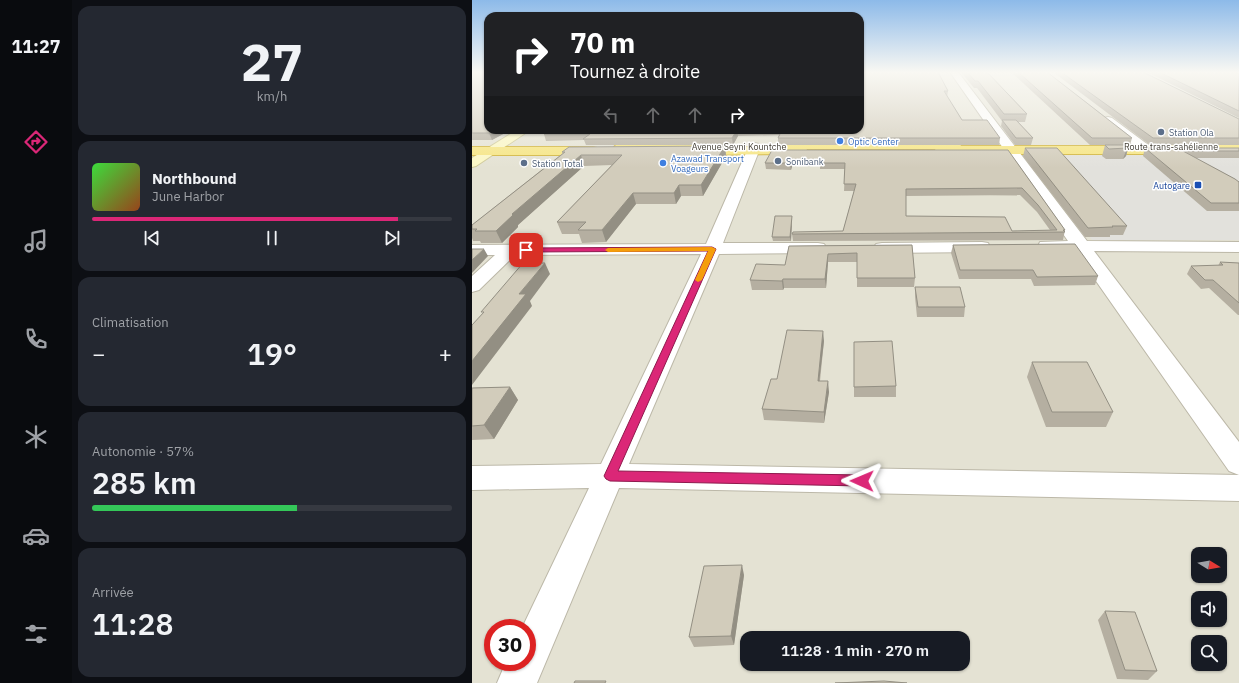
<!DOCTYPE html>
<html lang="fr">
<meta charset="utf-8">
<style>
body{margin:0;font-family:"IBM Plex Sans",sans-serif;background:#242831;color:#f1f3f6;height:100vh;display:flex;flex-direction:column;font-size:15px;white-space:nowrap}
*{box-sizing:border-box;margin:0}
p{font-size:13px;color:#9ea1a6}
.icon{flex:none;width:22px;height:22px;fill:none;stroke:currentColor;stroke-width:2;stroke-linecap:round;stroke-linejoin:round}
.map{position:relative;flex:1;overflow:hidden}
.panel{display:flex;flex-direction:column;gap:6px;padding:6px;background:#0d0f14;width:400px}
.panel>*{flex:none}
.hud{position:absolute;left:12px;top:12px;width:380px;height:122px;border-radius:12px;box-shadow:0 1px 3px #0004;background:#202124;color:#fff;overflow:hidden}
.needle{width:26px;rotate:101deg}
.buttons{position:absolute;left:719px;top:547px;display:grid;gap:8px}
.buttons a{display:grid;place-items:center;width:36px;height:36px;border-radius:8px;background:#171b24;box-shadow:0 1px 3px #0004;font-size:20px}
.speed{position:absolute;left:12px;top:619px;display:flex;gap:8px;font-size:20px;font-weight:700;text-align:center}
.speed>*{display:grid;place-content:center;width:52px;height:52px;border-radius:50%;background:#171b24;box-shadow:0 1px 3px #0004;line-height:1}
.speed .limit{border:6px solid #d22;background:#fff;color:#111}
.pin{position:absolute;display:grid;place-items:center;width:34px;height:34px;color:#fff;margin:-17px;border-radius:8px;box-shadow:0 2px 6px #0006}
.me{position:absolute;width:44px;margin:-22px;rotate:271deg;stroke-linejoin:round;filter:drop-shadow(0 0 3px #0008)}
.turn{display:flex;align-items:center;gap:14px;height:84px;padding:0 20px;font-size:18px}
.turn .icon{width:52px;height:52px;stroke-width:2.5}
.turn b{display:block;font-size:28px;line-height:34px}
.lanes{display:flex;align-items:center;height:38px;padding:0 20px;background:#0003;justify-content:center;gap:20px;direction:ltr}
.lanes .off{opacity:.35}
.big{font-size:30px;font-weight:600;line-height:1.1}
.panel .widget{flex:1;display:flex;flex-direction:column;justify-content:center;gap:6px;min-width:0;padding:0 14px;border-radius:12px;background:#242831}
.panel .dial{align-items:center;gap:0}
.dial b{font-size:52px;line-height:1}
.song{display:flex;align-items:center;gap:12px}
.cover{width:48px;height:48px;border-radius:6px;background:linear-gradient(135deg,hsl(120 70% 55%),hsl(20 70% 35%))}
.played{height:4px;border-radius:2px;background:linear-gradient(90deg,#db2777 85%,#363941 85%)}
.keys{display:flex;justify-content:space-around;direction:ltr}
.heat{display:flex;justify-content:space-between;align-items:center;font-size:22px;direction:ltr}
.charge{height:6px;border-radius:3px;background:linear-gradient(90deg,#34c759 57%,#363941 0)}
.trip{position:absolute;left:268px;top:631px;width:230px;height:40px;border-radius:12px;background:#171b24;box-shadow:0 1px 3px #0004;font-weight:600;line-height:40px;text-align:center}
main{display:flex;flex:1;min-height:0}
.tabs{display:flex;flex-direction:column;width:72px;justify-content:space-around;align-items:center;background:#090b0e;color:#9ea1a6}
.tabs .icon{width:28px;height:28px}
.tabs .selected{color:#db2777}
.tabs b{font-size:18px;color:#f1f3f6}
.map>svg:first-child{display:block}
.residential{fill:#e4e2d3;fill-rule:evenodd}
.parking{fill:#e2e1dc}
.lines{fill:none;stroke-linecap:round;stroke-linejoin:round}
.minor-casing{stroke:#bcb8a8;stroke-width:2}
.secondary-casing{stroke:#cec997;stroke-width:2}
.trunk-casing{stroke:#d2b53d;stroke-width:2}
.minor{fill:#fff;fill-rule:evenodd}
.secondary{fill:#fbf7c5;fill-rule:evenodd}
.trunk{fill:#f6e582;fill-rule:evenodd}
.wall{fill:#b5afa1;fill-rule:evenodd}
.shaded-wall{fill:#938f83}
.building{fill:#d2ccbb;stroke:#938f83;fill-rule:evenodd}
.route{fill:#db2777;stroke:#8e194d}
.slow{fill:#f59e0b}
.service-dot{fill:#5c6f8a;stroke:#fff;stroke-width:1.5}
.shop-dot{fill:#3f7fe0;stroke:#fff;stroke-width:1.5}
.transit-dot{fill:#1a4fb4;stroke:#fff;stroke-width:1.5}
.labels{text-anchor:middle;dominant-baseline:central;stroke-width:3;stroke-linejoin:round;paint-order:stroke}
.far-service-label{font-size:9px;fill:#4e5e75;stroke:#fff;text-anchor:start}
.far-shop-label{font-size:9px;fill:#366cbe;stroke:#fff;text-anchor:start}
.far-street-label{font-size:9px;fill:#433f35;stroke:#fff}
.far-transit-label{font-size:9px;fill:#164399;stroke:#fff;text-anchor:end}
</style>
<main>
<nav class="tabs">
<b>11:27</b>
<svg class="icon selected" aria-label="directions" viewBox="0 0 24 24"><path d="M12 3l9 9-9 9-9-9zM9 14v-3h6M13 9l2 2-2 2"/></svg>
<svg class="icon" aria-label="music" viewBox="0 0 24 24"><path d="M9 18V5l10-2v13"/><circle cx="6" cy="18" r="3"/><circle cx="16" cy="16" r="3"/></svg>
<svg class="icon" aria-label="phone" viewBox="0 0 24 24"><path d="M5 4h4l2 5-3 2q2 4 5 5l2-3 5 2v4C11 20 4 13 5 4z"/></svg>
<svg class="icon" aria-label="climate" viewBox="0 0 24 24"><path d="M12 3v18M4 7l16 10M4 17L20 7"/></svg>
<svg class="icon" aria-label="car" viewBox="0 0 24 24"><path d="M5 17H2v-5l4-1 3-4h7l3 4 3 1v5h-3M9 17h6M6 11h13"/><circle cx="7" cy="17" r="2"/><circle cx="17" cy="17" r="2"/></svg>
<svg class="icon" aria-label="filters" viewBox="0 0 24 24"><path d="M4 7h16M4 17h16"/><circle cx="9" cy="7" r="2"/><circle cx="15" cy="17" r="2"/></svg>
</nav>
<section class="panel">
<div class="widget dial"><b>27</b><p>km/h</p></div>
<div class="widget">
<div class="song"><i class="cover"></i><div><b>Northbound</b><p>June Harbor</p></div></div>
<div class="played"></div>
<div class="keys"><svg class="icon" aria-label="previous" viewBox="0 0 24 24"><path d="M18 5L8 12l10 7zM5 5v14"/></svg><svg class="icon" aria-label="pause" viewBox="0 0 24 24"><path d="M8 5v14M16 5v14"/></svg><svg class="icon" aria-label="next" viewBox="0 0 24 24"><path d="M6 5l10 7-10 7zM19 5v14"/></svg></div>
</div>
<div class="widget"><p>Climatisation</p>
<div class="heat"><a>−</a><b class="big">19°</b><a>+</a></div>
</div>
<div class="widget"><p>Autonomie · 57%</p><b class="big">285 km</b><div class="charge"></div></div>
<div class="widget"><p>Arrivée</p><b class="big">11:28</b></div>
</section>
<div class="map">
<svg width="767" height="683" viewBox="0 0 767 683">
<rect width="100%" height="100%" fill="#f1efe4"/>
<path class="residential" d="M0,72L16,130H388V72H767V683H0ZM726,554H748V576H726ZM726,598H748V620H726ZM21,628H55V662H21ZM275,638H491V664H275ZM726,642H748V664H726Z"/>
<path class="parking" d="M767,155V240H620L555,156Z"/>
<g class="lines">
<g class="minor-casing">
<path id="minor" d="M478,72H486L615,241L767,242V252L622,251L767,442V475L757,471L603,251H574L568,250L566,246L568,242L596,241Z
M636,117L640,118L679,147L681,150L679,153H671L632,122L631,120L632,118Z
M283,143L287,144L289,146L251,243H346L352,244L355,248L352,252L346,253L247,254L157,464L767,475V501L147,488L65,683H25L34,662H55V628H50L117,488L0,490V466L129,464L229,254L43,255L7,290L0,292V276L23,255H0V245L234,244L277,146L279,144Z
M510,242L516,243L518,247L516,251L510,252L410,253L404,252L401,248L404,244L410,243Z"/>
</g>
<g class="secondary-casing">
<path id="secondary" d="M45,130H58L4,166L0,167V158Z"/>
</g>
<g class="trunk-casing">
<path id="trunk" d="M238,143L242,144L243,147H309L310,144L314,143H484L488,144L489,146H683L684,144L688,143H767V149H709L707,153L703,154H469L465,153L463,149H335L333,153L329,154L223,155L219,154L218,150H148L144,149L142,147L144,145L148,144Z
M0,147H121L125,148L127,151L125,154L121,155H0Z"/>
</g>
<use href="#minor" class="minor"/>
<use href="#secondary" class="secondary"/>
<use href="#trunk" class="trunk"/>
</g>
<path class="wall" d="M0,72L16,130H42L38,133H33L20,140H0Z
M388,72L476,91L475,97L490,120L528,138L527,145H306V138L307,135L266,136L261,145H114L112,140L74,141L72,134L74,133H57L56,130H388Z
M489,72H515L555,114L553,122H546L561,138L559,145H543L529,126L530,121L505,88H502Z
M539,72H575L660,138L658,145H618Z
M581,72H671L767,119V145H678Z
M675,72H763L767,74V118Z
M633,145H657L654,156L651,159H634L630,156Z
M253,146L254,156L231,196H209L204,204H164L134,242L110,243L107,234H90L85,222L140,165L112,166L46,225V227L30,243H9L8,241H1L0,238V225L91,153L90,152Z
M553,148L655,226L651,235H638V237H613L551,156Z
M673,148H767V158H724L767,182V211H735L671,156Z
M300,150H536L593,230L591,240L321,241L320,234L371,231L382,191H372L373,169H348V166H320L319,170L294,169L293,163ZM548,195L565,212L578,230L540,231L434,216V196Z
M320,220L319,241H301L300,237Z
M440,245L443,278L442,287H385V262H356L354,288H312L311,290H280L278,280L313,265L317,246Z
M481,245L626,276L623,285L562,286L559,279H487L479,253Z
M748,262L767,263V315H766L737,288L729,289L715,274L719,266H746Z
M443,287L493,307L492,317H445L443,297Z
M352,341L348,381L357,392L352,423L292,420L290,409L305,379Z
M382,342L424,386V397H382Z
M560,362L641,412L634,427H574L555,377Z
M38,387L46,400L22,439L0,440V388Z
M272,575L262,645L222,647L217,637Z
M633,611L685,671L676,680L645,679L626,620Z"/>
<path class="shaded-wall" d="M23,130H32L33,133L20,140L17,133Z
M37,130H42L38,133Z
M265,130L266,136L261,145L260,138Z
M657,145L654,156L651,159L655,148Z
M253,146L254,156L231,196L229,185Z
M109,155L112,166L46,225V227L30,243L24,231L40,214Z
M320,160V166L319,170L318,163Z
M207,185L209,196L204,204L202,193Z
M161,193L164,204L134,242L130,230Z
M320,216V220L319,241L318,237Z
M12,249L16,256L0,273V260Z
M356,254V262L354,288L353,279Z
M73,263L78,274L58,301L60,306L0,385V361L47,294Z
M311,279L312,288L311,290L310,281Z
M351,331L352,341L346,391V381Z
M356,381L357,392L352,423V412Z
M38,387L46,400L22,439L12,425Z
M270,565L272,575L262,645L259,636Z"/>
<path class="building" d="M0,72H16V130H23L17,133H0Z
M388,72H466L476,91H472L490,120H515L528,138H306L310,130H388Z
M495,72H515L555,114H532L506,81H503Z
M546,72H575L660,138H620Z
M589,72H671L767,119V138H681Z
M687,72H763L767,74V111Z
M530,120H544L561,138H544Z
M79,130H265L260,138L111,139L118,134H72Z
M633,145H657L655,148L637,149Z
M253,146L229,185H207L202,193H161L130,230H106L114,222H85L150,155H109L40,214L41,215L24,231H3L5,229H0V225L93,152H90L97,147Z
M553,148H585L655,226H640L641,227L616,228Z
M673,148H767V151H711L763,179L767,182V203H739Z
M300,150H536L593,230H591L593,232L320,234L321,232L371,231L384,184H372L373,163H348V160H320L318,163H293ZM550,188L566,205L585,230L540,231L533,217L434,216V189Z
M303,216H320L318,237H300Z
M603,244L626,276L565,277L561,270H488L481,245Z
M440,245L443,278H385V253L356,254L353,279H311L310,281L278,280L284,264L313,265L317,246Z
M0,249H12L0,260Z
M748,262L767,263V303L741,280H733L719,266L751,265Z
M51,263H73L47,294H54L0,361V325L12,312H9Z
M443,287H488L493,307H446Z
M315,330L351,331L346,381H356L352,412L290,409L299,379H305Z
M420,341L424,386L382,387V342Z
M560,362H615L641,412H580Z
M38,387L12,425L0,426V388Z
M270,565L259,636L217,637L232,566Z
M633,611L663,612L685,671L653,670Z
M103,681H134L133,683H102Z
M412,681L435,683H363Z"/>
<linearGradient id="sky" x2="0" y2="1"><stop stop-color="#8dbae9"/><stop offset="0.43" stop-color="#f9f8f3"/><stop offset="1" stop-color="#f9f8f3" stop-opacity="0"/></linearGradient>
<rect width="767" height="168" fill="url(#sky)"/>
<path class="route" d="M240,247L244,249L146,471L390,475L394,477L396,481L394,484L390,486L138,481L134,479L132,476L236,251L54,252L50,250L54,248Z"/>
<path class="slow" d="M240,247L244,249L230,280L226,282L223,280L236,251L136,252L133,250L136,248Z"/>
<g class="service-dot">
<circle cx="689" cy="132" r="4"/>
<circle cx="306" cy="161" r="4"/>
<circle cx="52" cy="163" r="4"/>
</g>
<g class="shop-dot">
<circle cx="368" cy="141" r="4"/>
<circle cx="191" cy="163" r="4"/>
</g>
<rect class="transit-dot" x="722" y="181" width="8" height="8" rx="2"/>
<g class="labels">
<g class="far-service-label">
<text x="697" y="132">Station Ola</text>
<text x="314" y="161">Sonibank</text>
<text x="60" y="163">Station Total</text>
</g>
<g class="far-shop-label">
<text x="376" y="141">Optic Center</text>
<text x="199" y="158">Azawad Transport<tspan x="199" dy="10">Voageurs</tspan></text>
</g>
<g class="far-street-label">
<text x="267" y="146">Avenue Seyni Kountche</text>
<text x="699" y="146">Route trans-sahélienne</text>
</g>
<g class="far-transit-label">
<text x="718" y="185">Autogare</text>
</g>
</g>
</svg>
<div class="buttons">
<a><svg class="needle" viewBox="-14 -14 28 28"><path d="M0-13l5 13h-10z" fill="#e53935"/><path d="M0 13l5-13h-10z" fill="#9ea1a6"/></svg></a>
<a><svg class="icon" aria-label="sound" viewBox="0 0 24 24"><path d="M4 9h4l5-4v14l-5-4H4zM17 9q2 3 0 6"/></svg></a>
<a><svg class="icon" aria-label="search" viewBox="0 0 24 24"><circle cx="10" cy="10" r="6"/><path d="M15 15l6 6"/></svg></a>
</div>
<div class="speed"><div class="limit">30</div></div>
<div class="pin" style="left:54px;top:250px;background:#d93025"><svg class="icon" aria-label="arrive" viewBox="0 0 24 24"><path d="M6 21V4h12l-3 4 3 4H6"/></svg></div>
<svg class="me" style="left:390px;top:481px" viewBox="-20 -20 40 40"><path d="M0-17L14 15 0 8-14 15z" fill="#db2777" stroke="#fff" stroke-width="4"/></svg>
<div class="trip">11:28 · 1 min · 270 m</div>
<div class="hud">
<div class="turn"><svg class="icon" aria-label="right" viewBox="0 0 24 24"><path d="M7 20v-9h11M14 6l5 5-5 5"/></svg><div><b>70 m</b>Tournez à droite</div></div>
<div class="lanes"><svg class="icon off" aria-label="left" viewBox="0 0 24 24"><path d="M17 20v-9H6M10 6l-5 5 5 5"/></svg><svg class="icon off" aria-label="ahead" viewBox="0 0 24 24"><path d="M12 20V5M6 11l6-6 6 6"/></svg><svg class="icon off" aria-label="ahead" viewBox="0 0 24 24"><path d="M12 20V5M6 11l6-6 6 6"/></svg><svg class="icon" aria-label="right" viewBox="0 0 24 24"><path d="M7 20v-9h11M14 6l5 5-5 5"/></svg></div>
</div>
</div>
</main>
